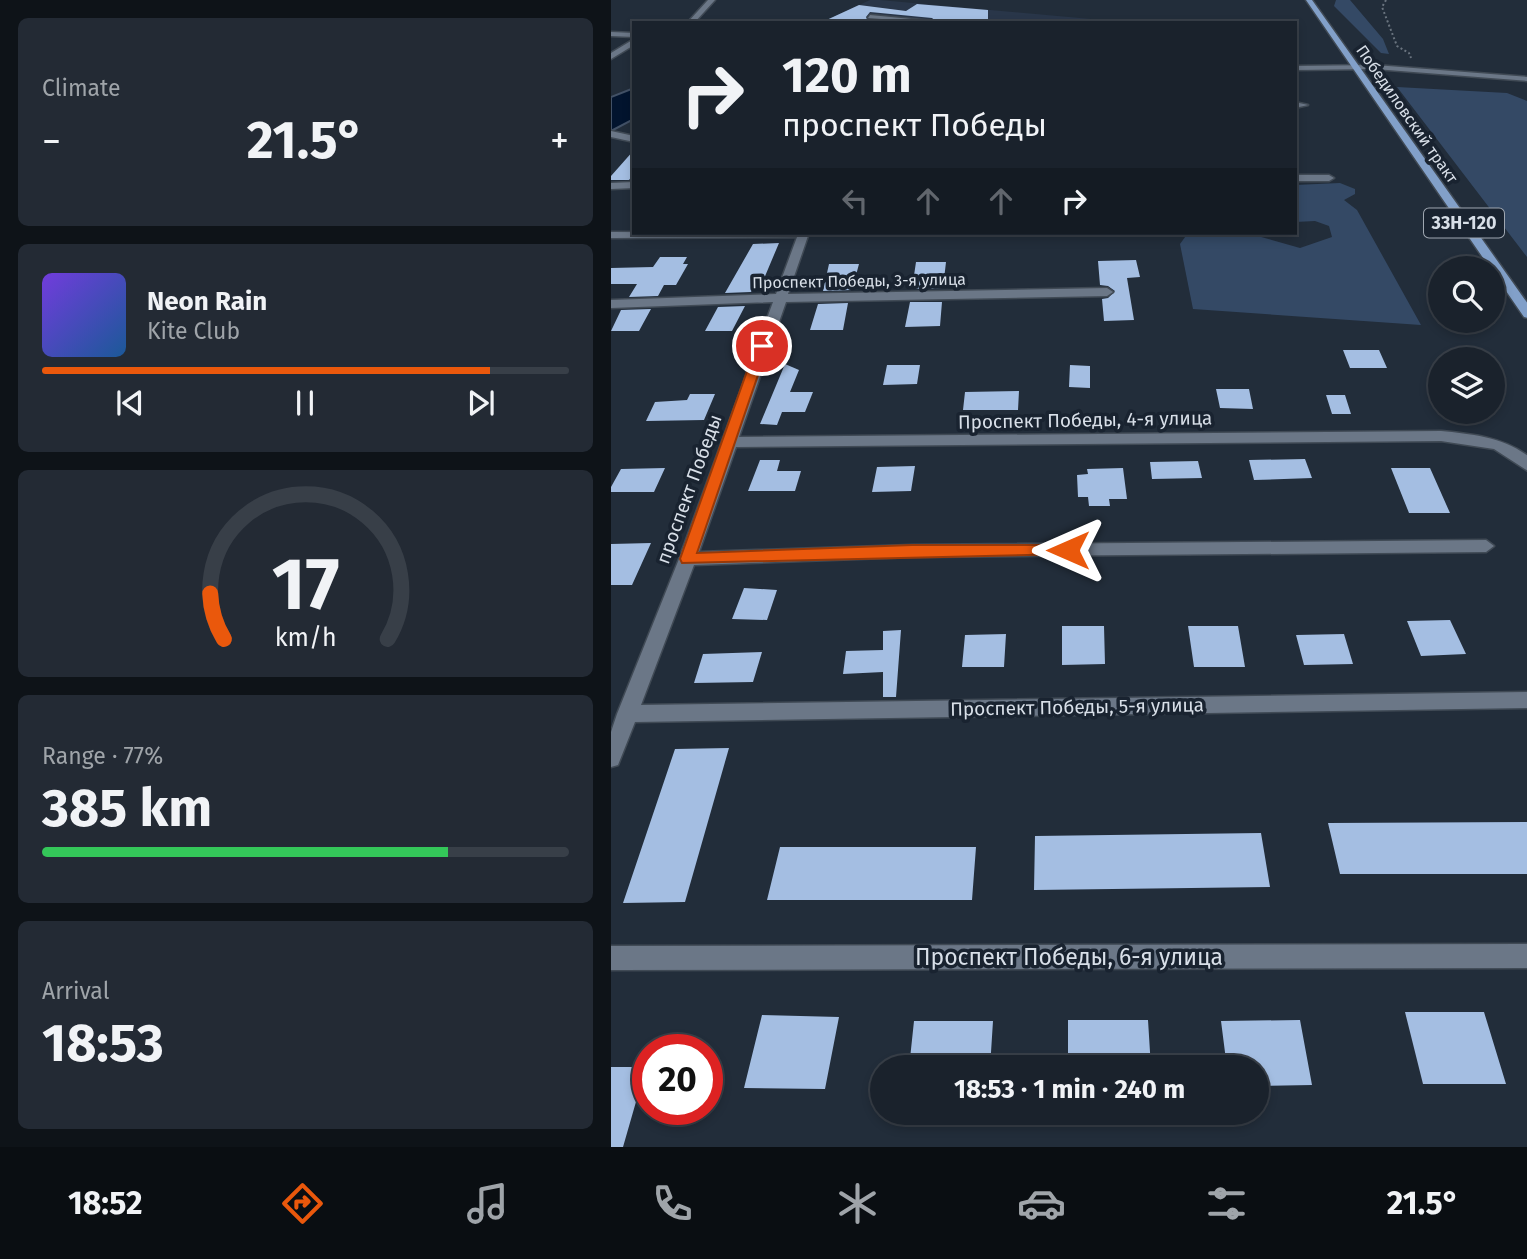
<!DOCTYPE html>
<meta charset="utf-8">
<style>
body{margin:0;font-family:"Fira Sans",sans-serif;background:#232a34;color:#f1f3f6;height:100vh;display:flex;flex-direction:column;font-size:26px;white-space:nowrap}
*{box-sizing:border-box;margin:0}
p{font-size:23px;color:#9fa4a9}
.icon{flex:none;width:38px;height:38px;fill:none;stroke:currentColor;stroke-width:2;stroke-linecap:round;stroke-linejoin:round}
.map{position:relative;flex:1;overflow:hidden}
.panel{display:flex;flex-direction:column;gap:18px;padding:18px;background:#0e1318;width:611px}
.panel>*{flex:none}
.top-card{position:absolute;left:21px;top:21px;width:665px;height:214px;border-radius:0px;box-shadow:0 4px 10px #0003,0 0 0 2px #383f48;background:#1a222c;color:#f1f3f6;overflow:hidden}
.buttons{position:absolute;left:817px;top:256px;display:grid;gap:14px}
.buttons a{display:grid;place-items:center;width:77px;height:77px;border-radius:50%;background:#1a222c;box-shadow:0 4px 10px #0003,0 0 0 2px #383f48;font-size:35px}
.speed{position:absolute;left:21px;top:1034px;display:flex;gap:14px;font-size:35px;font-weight:700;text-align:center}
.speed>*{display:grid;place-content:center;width:91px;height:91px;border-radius:50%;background:#1a222c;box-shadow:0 4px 10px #0003,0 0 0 2px #383f48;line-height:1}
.speed .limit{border:10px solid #d22;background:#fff;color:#111}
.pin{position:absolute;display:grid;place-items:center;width:60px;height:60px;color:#fff;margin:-30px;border:4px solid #fff;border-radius:50%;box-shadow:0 2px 7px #0007}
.me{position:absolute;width:77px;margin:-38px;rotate:270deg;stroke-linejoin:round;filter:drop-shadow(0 0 5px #0008)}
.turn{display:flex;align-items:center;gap:24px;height:147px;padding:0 35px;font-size:32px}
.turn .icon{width:91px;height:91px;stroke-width:2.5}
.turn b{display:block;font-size:49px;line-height:60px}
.lanes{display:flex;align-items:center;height:66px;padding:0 35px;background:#0003;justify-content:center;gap:35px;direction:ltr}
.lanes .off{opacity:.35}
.big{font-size:52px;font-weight:700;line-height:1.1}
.panel .widget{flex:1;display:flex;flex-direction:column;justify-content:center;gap:10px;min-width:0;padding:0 24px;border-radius:10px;background:#232a34}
.panel .dial{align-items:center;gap:0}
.dial svg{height:182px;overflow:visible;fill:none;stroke:#383f48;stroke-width:7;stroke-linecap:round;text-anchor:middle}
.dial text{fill:#f1f3f6;stroke:none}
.song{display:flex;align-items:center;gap:21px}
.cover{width:84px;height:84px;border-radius:10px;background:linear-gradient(135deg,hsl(260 70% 55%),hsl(210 70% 35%))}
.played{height:7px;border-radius:4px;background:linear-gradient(90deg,#ea580c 85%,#383f48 85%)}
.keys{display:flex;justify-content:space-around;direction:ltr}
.heat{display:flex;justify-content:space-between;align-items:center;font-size:38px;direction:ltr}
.charge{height:10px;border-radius:5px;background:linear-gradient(90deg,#34c759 77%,#383f48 0)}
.trip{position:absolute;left:259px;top:1055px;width:399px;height:70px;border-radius:35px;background:#1a222c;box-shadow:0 4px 10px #0003,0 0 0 2px #383f48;font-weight:700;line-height:70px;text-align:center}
.tabs{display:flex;height:112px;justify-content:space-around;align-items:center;background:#0a0e12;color:#9fa4a9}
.tabs .icon{width:49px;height:49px}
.tabs .active{color:#ea580c}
.tabs b{font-size:32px;color:#f1f3f6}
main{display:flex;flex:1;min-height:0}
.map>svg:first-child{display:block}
.built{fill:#293649}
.green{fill:#344965}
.water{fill:#02142e;stroke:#425166;stroke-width:2}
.building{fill:#a4bee2}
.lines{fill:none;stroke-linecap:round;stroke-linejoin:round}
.minor-casing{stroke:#404a55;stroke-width:3}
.major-casing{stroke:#404a55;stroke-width:3}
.path{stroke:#6a747f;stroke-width:2;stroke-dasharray:2 2.5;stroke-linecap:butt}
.minor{fill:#6b7787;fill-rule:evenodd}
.major{fill:#82a0c9;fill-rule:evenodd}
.route{fill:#ea580c;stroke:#983908;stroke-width:2}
.labels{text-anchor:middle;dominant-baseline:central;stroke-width:7;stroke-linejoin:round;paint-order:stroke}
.far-street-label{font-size:16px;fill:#d8dfe8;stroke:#192330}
.shield{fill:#192330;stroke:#9fa7b1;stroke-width:2}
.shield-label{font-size:18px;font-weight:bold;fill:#d8dfe8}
.street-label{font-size:19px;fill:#d8dfe8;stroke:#192330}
.near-street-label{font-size:23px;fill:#d8dfe8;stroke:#192330}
</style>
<main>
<section class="panel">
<div class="widget"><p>Climate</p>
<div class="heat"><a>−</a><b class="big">21.5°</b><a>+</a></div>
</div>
<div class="widget">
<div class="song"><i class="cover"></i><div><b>Neon Rain</b><p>Kite Club</p></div></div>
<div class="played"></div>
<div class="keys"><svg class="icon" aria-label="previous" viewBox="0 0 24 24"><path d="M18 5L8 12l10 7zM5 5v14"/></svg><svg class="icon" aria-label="pause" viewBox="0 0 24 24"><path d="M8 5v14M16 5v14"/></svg><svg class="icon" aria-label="next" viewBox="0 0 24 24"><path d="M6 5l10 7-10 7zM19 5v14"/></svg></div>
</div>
<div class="widget dial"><svg viewBox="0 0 100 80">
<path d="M14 69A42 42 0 1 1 86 69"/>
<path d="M14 69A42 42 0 0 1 8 49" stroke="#ea580c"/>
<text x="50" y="56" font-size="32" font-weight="700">17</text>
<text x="50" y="72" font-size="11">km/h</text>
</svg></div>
<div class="widget"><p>Range · 77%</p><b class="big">385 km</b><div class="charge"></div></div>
<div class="widget"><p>Arrival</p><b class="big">18:53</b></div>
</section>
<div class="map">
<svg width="917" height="1147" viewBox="0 0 917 1147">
<rect width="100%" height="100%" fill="#222d3a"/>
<path class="built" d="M259,0H269L480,19L476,23H209Z"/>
<path class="green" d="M725,0H739L772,39L778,54L770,53L723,6Z
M786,87L896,93L916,101V257Z
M729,183L744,189V194L733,200L746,210L810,325L582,309L569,244L577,233H636L689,248L721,237L718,226L704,221L684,222V185Z"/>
<path class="water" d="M23,88V119L0,131V97Z"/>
<path class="building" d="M306,4L377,10V19L367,23H327L321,18L259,12L255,17L257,21L285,23H209L248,5L295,11Z
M23,150V174L18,180H0V176Z
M168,243L152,281H145L140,292L114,293L142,244Z
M49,257H76L72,264H77L65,285H53L47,296L18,297L26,284H0V268L42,267Z
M525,260L529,277L516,278L523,320L493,321L491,299L497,298L504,291L497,286L489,285L487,261Z
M305,262H335L332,288L301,289Z
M218,264H248L241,290L212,291Z
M299,302H331L329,326L294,327Z
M237,303L232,330H199L207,304Z
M134,306L121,331H94L107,307Z
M40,309L28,331H0L10,310Z
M732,350H768L776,368H739Z
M174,364L188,370L179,392H202L194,412H171L166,425L149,424Z
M276,365H309L306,384L272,385Z
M459,365L479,366V388L458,387Z
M605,389H638L642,409L609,408Z
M408,391L407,410H352L354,392Z
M79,394H104L93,420L35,421L44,402L76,400Z
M715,395H734L740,414H721Z
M694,459L701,478L643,480L638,460Z
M149,460H169L166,471H190L184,491H137Z
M587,461L591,478L541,479L539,462Z
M304,466L300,491L261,492L266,467Z
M54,468L43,492H0V487L10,469Z
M512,468L516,499H498L499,506H478L477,497H467L466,475L477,474L476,469Z
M780,468H819L839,513H798Z
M40,543L21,585H0V544Z
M133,588L166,590L156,620L121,619Z
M839,620L855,654L810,656L796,621Z
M451,626H493L494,664L451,665Z
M577,626H627L634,667H583Z
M290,630L285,697H272V672L232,674L235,651L272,650V631Z
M395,634L393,667H351L354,635Z
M733,634L742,664L693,665L685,635Z
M151,652L142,682L83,683L92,654Z
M118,748L74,902L12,903L64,749Z
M916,822V874H729L717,823Z
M650,833L659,887L423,890L424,836Z
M169,847H365L361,900H156Z
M794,1012H873L895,1084H812Z
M151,1015L228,1017L214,1089L133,1088Z
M457,1020H537L540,1068H457Z
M689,1020L701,1085L646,1086V1068H616L610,1021Z
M303,1021H382L379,1068H298Z
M0,1067H35L12,1147H0Z"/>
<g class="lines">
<g class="minor-casing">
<path id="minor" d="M97,0H104L83,23H76Z
M259,15L321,21L324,23L257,18Z
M373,21L387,23H370Z
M0,32L23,33V37L0,36Z
M23,39V45L0,59V53Z
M764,65L917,77V81L764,69L684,70V66Z
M684,102L697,105L684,108Z
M0,131L23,136V142L0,137Z
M684,175H718L723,178L718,181H684Z
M23,182V188L0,189V183Z
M0,232L198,233L177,294L496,288L502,292L496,296L175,302L128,437L830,431C860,434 892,437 917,456V471L883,449L830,441L125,447L88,552L301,545L875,540L883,546L875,552L301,557L83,565L30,705L917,692V708L24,722L7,765L0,767V732L6,714L68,559L162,302L0,308V300L165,294L186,237L0,238Z
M917,944V968L0,970V946Z"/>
</g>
<g class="major-casing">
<path id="major" d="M695,0H701L917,304V318L913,317L882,272V268H879Z"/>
</g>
<path class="path" d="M775,0L771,7L786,46L798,53L800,58"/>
<use href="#minor" class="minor"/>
<use href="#major" class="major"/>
</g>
<path class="route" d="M151,342L157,346L86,553L301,545H457L463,546L465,550L463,554L71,563L69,559L145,346Z"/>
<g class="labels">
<g class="far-street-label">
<text transform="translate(796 114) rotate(55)">Победиловский тракт</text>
<text transform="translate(248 281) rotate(-1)">Проспект Победы, 3-я улица</text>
</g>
<rect class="shield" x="813" y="208.5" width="80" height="29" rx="5"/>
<g class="shield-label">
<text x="853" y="223">33Н-120</text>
</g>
<g class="street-label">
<text transform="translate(474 420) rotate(-1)">Проспект Победы, 4-я улица</text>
<text transform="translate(78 489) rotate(-70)">проспект Победы</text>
<text transform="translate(466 707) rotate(-1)">Проспект Победы, 5-я улица</text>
</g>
<g class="near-street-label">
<text x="458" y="957">Проспект Победы, 6-я улица</text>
</g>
</g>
</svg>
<div class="buttons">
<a><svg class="icon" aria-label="search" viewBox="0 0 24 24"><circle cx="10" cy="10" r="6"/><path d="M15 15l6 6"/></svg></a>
<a><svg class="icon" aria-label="layers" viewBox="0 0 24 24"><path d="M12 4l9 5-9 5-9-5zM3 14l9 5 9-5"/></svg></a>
</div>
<div class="speed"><div class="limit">20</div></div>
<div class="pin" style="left:151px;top:346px;background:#d93025"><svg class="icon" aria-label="arrive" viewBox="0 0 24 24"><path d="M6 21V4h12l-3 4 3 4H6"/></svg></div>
<svg class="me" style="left:457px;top:550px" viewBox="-20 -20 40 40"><path d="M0-17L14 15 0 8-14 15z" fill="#ea580c" stroke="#fff" stroke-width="4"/></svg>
<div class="trip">18:53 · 1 min · 240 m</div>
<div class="top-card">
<div class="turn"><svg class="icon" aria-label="right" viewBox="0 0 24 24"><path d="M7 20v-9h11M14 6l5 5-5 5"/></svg><div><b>120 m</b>проспект Победы</div></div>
<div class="lanes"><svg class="icon off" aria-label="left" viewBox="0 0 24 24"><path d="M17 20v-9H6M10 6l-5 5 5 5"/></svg><svg class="icon off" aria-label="ahead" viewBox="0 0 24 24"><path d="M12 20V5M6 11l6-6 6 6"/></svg><svg class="icon off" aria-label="ahead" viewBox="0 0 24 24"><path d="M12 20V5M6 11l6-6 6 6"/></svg><svg class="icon" aria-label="right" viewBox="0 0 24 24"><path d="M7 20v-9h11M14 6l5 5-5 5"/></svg></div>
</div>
</div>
</main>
<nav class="tabs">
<b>18:52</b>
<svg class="icon active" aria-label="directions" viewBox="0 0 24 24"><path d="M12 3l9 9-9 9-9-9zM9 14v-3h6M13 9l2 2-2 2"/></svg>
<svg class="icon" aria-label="music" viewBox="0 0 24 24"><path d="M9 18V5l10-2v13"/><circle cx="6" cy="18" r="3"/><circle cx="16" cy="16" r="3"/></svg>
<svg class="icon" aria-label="phone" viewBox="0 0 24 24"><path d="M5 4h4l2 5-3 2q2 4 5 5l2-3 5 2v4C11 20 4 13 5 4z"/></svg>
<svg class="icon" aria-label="climate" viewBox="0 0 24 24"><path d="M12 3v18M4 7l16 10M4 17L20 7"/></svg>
<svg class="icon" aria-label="car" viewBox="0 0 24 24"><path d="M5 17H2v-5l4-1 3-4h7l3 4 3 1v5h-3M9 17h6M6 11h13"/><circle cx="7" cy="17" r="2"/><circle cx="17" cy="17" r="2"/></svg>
<svg class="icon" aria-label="filters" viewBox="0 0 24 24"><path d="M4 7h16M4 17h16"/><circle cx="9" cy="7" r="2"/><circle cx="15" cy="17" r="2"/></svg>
<b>21.5°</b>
</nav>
